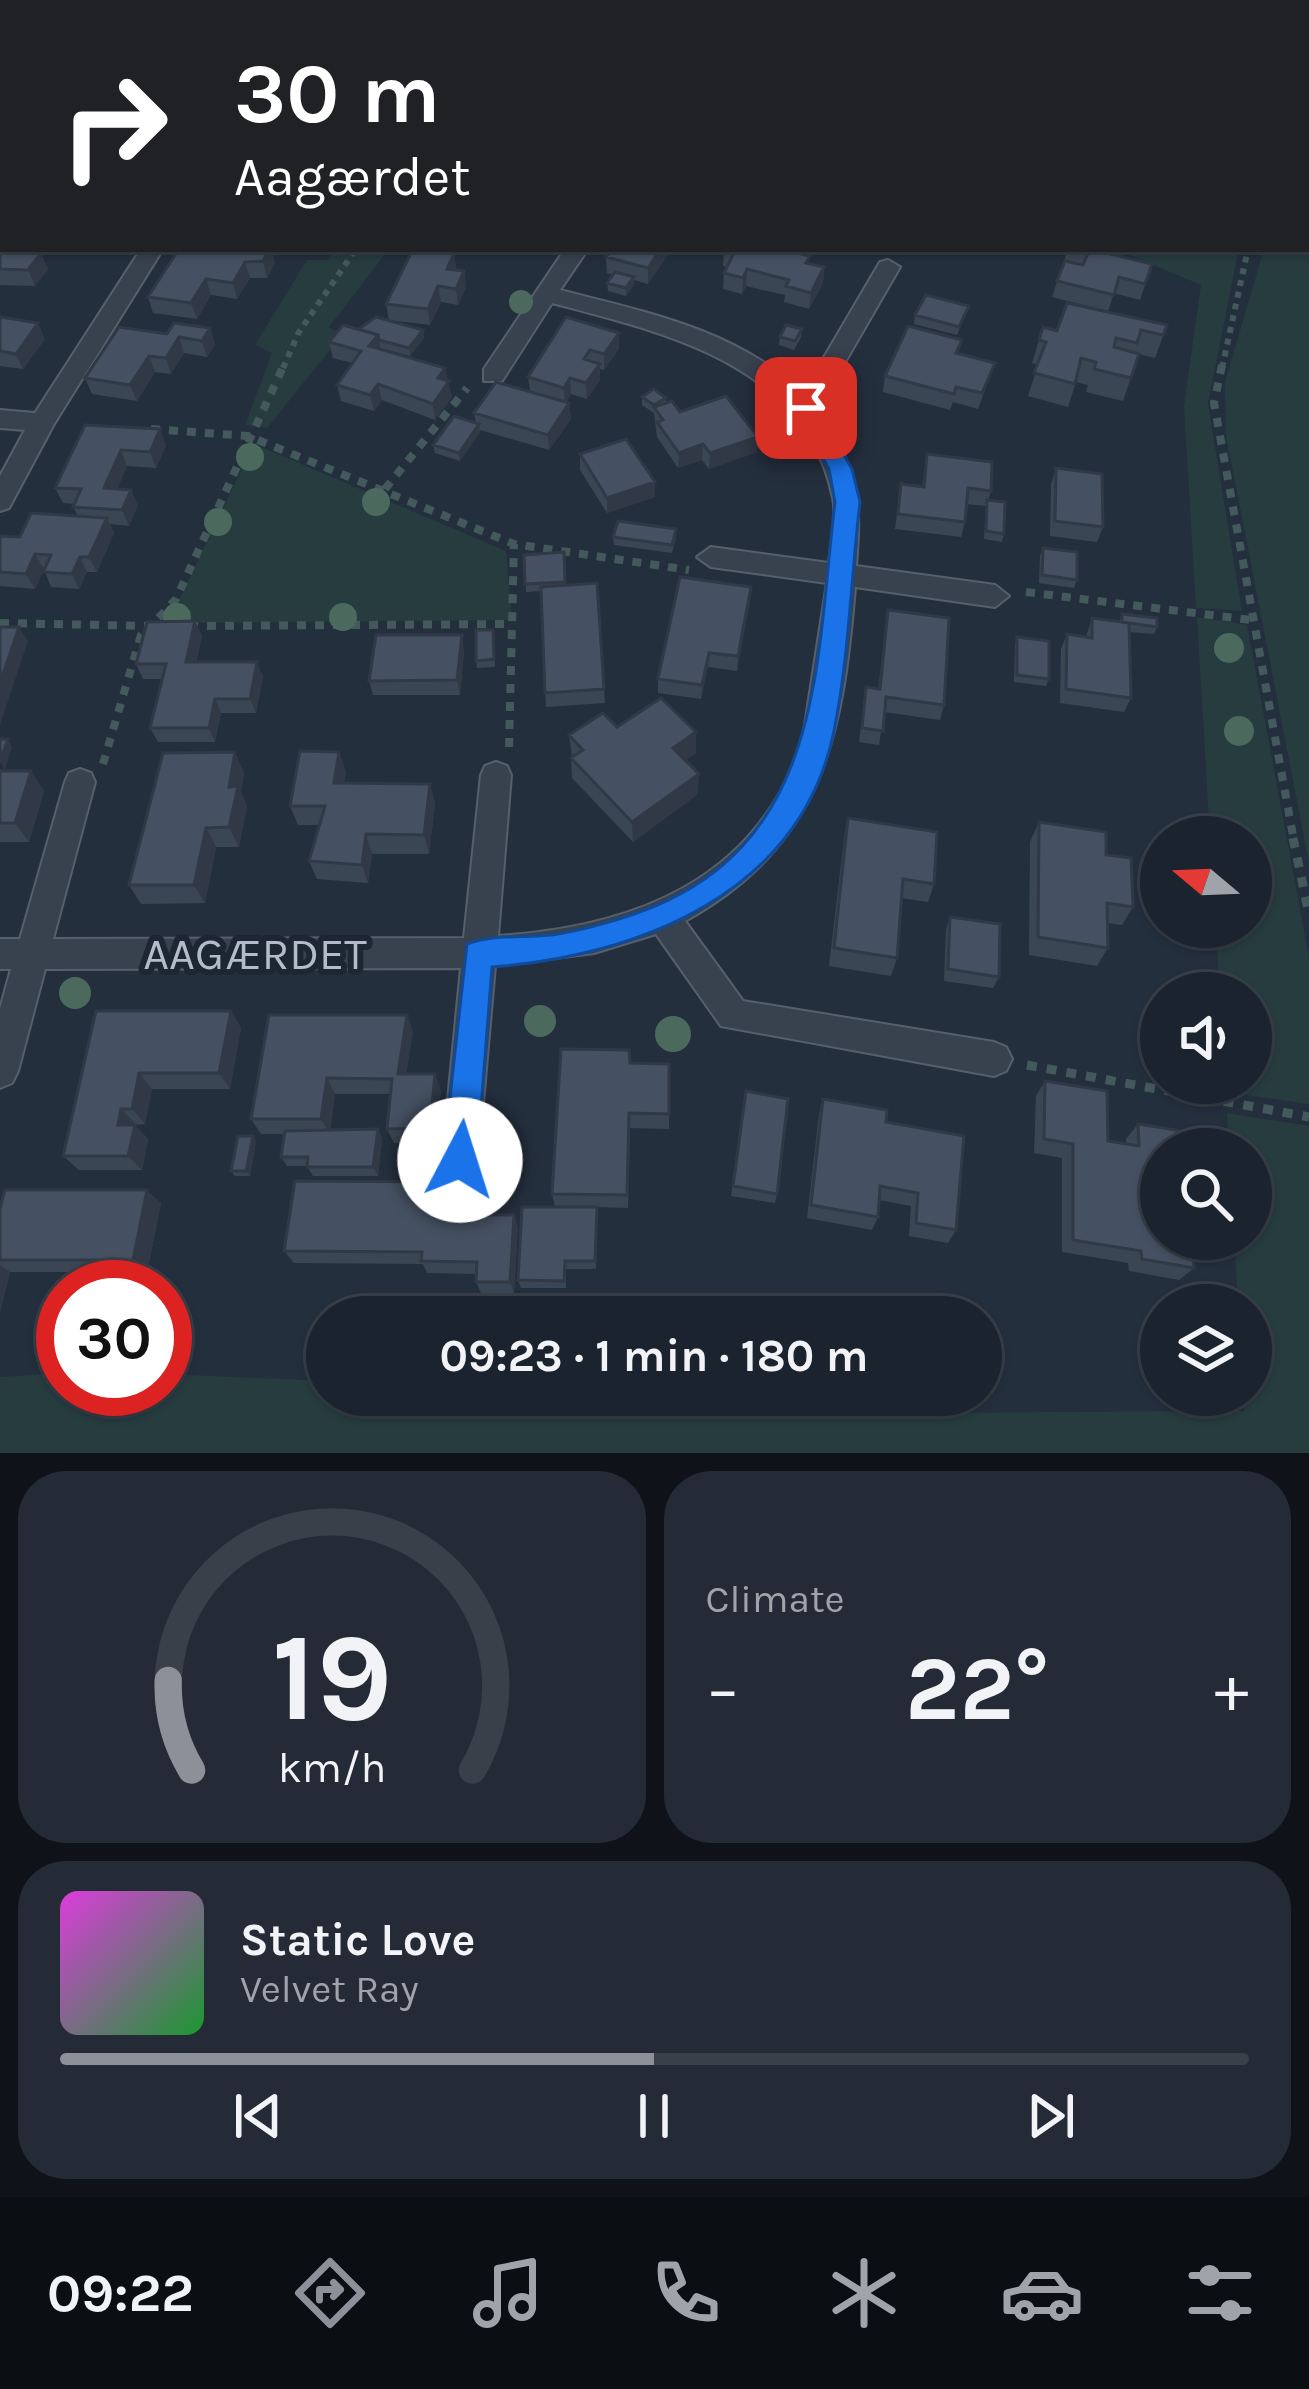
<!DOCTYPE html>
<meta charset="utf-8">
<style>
body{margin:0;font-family:Karla,sans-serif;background:#242b36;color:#f1f3f6;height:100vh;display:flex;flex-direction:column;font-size:45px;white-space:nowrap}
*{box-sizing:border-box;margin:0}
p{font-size:39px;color:#a0a4aa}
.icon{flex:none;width:66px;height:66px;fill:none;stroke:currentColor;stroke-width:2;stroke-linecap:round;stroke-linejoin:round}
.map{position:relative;height:1453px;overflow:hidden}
.drawer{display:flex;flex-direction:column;gap:18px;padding:18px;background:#0f1319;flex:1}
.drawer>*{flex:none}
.top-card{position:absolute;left:0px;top:0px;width:1311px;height:252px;box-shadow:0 3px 9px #0004,0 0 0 3px #39404a;background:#202124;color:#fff;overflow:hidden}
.needle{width:78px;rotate:289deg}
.buttons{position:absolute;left:1140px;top:816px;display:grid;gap:24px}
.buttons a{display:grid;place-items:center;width:132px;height:132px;border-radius:50%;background:#1b232e;box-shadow:0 3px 9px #0004,0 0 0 3px #39404a;font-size:60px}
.speed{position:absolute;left:36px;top:1260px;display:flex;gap:24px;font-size:60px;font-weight:700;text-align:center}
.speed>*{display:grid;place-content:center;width:156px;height:156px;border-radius:50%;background:#1b232e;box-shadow:0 3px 9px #0004,0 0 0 3px #39404a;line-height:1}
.speed .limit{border:18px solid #d22;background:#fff;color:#111}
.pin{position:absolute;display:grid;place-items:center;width:102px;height:102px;color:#fff;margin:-51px;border-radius:24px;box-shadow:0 6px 18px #0006}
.me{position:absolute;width:132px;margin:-66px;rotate:5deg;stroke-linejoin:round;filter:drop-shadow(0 0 9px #0008)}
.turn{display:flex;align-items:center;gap:42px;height:252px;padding:0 36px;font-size:54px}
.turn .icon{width:156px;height:156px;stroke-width:2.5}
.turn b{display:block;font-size:84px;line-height:102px}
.big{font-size:90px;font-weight:700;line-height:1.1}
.drawer .widget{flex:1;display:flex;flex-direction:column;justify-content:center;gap:18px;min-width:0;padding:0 42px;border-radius:48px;background:#242b36}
.drawer .dial{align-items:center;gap:0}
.dial svg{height:312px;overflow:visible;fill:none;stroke:#39404a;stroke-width:7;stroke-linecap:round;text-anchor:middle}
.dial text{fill:#f1f3f6;stroke:none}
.song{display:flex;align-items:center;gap:36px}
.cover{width:144px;height:144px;border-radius:18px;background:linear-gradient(135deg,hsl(300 70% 55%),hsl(130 70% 35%))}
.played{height:12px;border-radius:6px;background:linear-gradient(90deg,#8c9099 50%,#39404a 50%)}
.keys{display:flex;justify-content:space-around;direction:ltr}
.heat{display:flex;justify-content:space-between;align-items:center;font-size:66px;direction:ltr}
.drawer .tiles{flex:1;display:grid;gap:18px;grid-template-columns:1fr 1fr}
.widget:last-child{grid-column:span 2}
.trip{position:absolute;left:306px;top:1296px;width:696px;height:120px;border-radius:60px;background:#1b232e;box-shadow:0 3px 9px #0004,0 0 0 3px #39404a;font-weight:700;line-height:120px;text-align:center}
.tabs{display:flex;height:192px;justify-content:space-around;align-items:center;background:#0b0e12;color:#a0a4aa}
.tabs .icon{width:84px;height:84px}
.tabs .on{color:#8c9099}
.tabs b{font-size:54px;color:#f1f3f6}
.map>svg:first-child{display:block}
.green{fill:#263c3f}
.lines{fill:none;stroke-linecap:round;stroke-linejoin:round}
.street-casing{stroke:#565f6c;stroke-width:4}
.path-far2{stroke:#44595c;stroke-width:6;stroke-dasharray:6 6;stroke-linecap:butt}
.path-far1{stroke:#44595c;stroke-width:8;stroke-dasharray:9 9;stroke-linecap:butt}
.path{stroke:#44595c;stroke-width:9;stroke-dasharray:10 10;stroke-linecap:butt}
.street{fill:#38414e;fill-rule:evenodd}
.tree{fill:#4b6a5d}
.wall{fill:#3b4654}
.shaded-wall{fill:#303945}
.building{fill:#455162;stroke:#303945;stroke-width:3}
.route{fill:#1a73e8;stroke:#114b97;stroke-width:3}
.labels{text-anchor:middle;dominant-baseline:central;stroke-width:12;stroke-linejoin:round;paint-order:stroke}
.street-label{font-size:45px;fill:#b4bcc9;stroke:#1d2633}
</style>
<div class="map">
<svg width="1309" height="1453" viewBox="0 0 1309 1453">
<rect width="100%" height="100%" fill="#242f3e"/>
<path class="green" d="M1309,235V863L1226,435L1225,382L1264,249H1308Z
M334,249H389L329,327L342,335L267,428L245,425L272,353L255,345L307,260H328Z
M1115,249L1238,253L1208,404L1242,611L1196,608L1184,406L1201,285Z
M254,444L506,551L512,620L168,623Z
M1197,617L1247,625L1309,957V1104L1226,1092L1225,1083H1251V993H1220L1216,927H1251V837H1210Z
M1227,1113L1309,1126V1453H0V1377L63,1373V1389H165V1374L327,1381V1395L661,1401L665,1395H835L869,1413L1244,1411V1395H1251V1305H1238L1234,1239H1251V1149H1229Z"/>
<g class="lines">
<g class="street-casing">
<path id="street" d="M1024,0H1062L1064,3H1026Z
M3,40V55L0,56V41Z
M141,249H163L54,424L9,508L0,511V476L25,430L0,428V410L35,413Z
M565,249H588L560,290C646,312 737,330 803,393L880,262L888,260L900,267L818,409C858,472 862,494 856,566L995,585L1009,596L995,607L855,587C843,734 824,844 685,921L743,1001L994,1042L1006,1047L1012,1059L1006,1071L994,1076L721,1026L656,934L594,953L495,966L478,1160L473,1173L460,1178L447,1173L442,1160L461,968L45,969L18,1071L12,1083L0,1088V1009L11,969H0V939H20L65,782L69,773L80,769L91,773L95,782L53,939L464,938L481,775L485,766L496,762L507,766L511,775L498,936C633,927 754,882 802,744L827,583L711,567L697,557L711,547L829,563C831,543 837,517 833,498C806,364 665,333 552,303L502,381H484V369Z"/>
</g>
<path class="path-far2" d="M1243,250L1272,249
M283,368L299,332L356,249
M1222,368L1248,249"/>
<path class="path-far1" d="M1222,365L1214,403L1294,841
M151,429L248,436L514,544L689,570
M385,489L467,388
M1026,592L1251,620
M0,623L151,626L176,599L284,365
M189,626L513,624
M509,747L514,544
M103,764L141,635L150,626"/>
<path class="path" d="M1293,838L1309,914
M1027,1065L1309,1117"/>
<use href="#street" class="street"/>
</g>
<g class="tree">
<circle cx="521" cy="302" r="12"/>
<circle cx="250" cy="457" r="14"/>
<circle cx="376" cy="502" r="14"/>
<circle cx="218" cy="522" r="14"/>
<circle cx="177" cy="617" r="14"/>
<circle cx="343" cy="617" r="14"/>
<circle cx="1229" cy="648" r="15"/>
<circle cx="1239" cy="731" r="15"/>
<circle cx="75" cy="993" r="16"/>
<circle cx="540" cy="1021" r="16"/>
<circle cx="673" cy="1034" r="18"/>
</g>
<path class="wall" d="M335,0H431L430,3H333Z
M779,0H848L847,3H778Z
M0,212L42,256L48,269L35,286L0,285Z
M179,249L275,263L267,278H250L237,299L211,295L197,319L153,313L148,297Z
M672,249L648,284L634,280V285L626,296L608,291L607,283L613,275L607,273L606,257Z
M724,249H787V251L809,263L824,267L823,283L809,309L784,302L785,295L746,286L742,294L723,289L724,273L727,267L723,266Z
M1068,249H1108L1106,253L1152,264L1140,300L1114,293L1108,311L1052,297Z
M454,253L456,270L464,271L466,287L458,305L441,302L430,325L389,320L386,304Z
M969,306L957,335L914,324L915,315Z
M0,317L45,339L23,369L0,366Z
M566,317L619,349L604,370L600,369V380L587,399L571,394L566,402L569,403L571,419L549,450L480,430V432L460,461L435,453L433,445L476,423L474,413L530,391L528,377Z
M1167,325L1155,358L1139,354L1123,401L1086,392L1088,385L1076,382L1068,407L1028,396L1038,365L1032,363L1039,340L1057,331Z
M210,328L215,344L207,357L184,353L171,374L155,372L137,401L92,394L85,378L167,334Z
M802,329L801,337L794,350L779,345L780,337Z
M359,330H423L424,338L410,356L380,348L447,380L452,397L435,420L382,400L374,411L341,401L337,385L352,363L333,358L329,342Z
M962,340L958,354L995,363L978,409L953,402L950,410L883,392L885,376Z
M642,397L666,398V403L680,412L758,437L757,452L709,469L702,460L678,468L657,437L654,413L642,405Z
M85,425L166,445L156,468L127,466L117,489L138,505L129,526L110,524L114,533L97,572H87L79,589L51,587L44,569L35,589L0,586V536L20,537L78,516L73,507L74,504L63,503L55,488Z
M580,454L655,497L607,513L580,470Z
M927,454L991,491L988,500L1004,534L1002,542L984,539L986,506L966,504L965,522L961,537L895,529L901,484L922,487Z
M1056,468L1103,527L1097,542L1050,536L1051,484Z
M613,537H676L672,553L614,545Z
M1043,548L1077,580L1074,588L1039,583L1040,555Z
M564,552L565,585L597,583L605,703L546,707L541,591L526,592L524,555Z
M751,587L737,671L708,667L701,699L658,693V679Z
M888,610L944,705L940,720L884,712L879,745L859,742L866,687L878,689Z
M1122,614L1157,627L1154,634L1129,632L1131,698L1124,712L1060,703L1061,649L1067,634L1086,637L1092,618L1119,622Z
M195,621L202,636L196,662L263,676L256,713H221L215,742H158L150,728L162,679H143L136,664Z
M494,637L495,667L477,668L476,661Z
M1017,637L1049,679L1046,686L1014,682L1015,644Z
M464,650L460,695H373L369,681Z
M617,727L696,732V753L685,760L698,794L633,842L572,778L571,758L572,757L569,735Z
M339,752L346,772L344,783L430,784L435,804L429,854H372L368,883L317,879L309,861L320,825H298L290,806Z
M0,771H31L44,791L29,842H0Z
M244,772L241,792L247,806L239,847H216L205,903L141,904L129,885Z
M848,818L934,884L928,902L901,898L897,958L891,976L829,966L844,838Z
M1039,822L1106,855L1133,907L1122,925L1107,923L1108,948L1097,966L1029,955L1030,842Z
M950,917L999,977L993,988L944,981L946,930Z
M96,1011H231L241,1028L230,1089H152L145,1124L135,1125L148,1139L142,1170H79L63,1156Z
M413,1031L406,1074L441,1090L435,1142L394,1143L387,1129L391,1094H335L330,1130L378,1129L382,1139L378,1176H313L307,1166H287L281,1157L284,1134H261L251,1119Z
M630,1063L669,1064V1129L630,1128L628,1208L597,1207L596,1269H566V1288H521L518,1280L555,1207L552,1194Z
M1045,1081L1108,1141L1126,1144V1139L1138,1124L1194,1268L1179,1280L1129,1271L1128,1263L1062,1252V1158L1034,1153L1036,1096Z
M746,1091L777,1194L775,1203L731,1196Z
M823,1099L956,1230L948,1243L909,1236L911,1206L879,1200L878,1217L872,1230L807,1218L819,1114Z
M253,1136L256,1141L250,1176H235L231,1171Z
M439,1182L443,1191L493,1205V1215L518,1227L514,1293H481L476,1282V1274L427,1273L423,1264L294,1263L284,1251Z
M161,1203L147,1272H10L0,1312V1208Z"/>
<path class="shaded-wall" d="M28,249H47L42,256L48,269L35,286L28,270Z
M270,249H272L275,263L267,278L263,261Z
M661,249H672L648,284V268Z
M454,253L456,269L449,285L447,269Z
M245,262L250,278L237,299L233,283Z
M824,267L823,283L809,309L811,293Z
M747,269L746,286L742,294L743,278Z
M464,271L466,287L458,305L456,289Z
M634,277V285L626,296V288Z
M206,279L211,295L197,319L191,303Z
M438,286L441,302L430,325L428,309Z
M38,323L45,339L23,369L16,354Z
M210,328L215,344L207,357L202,341Z
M423,330L424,338L410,356L409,348Z
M619,333V349L604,370V354Z
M378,335L381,351L369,346Z
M179,337L184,353L171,374L166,358Z
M149,356L155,372L137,401L130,385Z
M600,364V380L587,399L586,383Z
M445,368L452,397L435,420L433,404L438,378Z
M570,378L571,394L565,404L564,388Z
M378,384L382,400L374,411L370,395Z
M569,403L571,419L549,450L548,435Z
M479,424L480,432L460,461L459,453Z
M160,429L166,445L156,468L150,452Z
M758,437L757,452L709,469L710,453Z
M703,444L702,460L678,468L679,453Z
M121,450L127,466L111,503L104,488Z
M655,482V497L607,513V498Z
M131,490L138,505L129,526L122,510Z
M107,518L114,533L97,572L89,557Z
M35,554L44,569L35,589L26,574Z
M80,557L87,572L79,589L72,574Z
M751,587L750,602L737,671L738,656Z
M195,621L202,636L192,677L186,662Z
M19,627L28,641L0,725V683Z
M462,635L464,650L460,695L457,680Z
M709,653L708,667L701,699L702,685Z
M257,662L263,676L256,713L250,699Z
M215,699L221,713L215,742L209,728Z
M696,732V753L673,769V748Z
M8,739L12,747L5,770L0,762Z
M235,752L244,772L241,792L247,806L239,847L229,827V787Z
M339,752L346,772L341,803L334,783Z
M31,771L44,791L29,842L15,823Z
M699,774L698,794L633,842L632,822Z
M430,784L435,804L429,854L424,835Z
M206,828L216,847L205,903L194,885Z
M366,834L372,854L368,883L362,865Z
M231,1011L241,1028L230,1089L219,1073Z
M407,1015L413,1031L404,1090L398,1074Z
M139,1073L152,1089L145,1124L132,1109Z
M435,1074L441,1090L435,1142L430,1128Z
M327,1078L335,1094L330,1134L321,1119Z
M121,1109L135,1123L132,1139L135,1125L148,1139L142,1170L128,1156L118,1125Z
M378,1129L382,1139L378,1176L373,1167Z
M253,1136L256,1141L250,1176L246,1171Z
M147,1190L161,1203L147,1272L133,1260Z
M489,1192L493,1205L491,1227L487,1215Z
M514,1215L518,1227L514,1293L510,1282Z
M0,1265L10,1272L0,1312Z"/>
<path class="building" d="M54,0H105L102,3H52Z
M335,0H375L373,3H333Z
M593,0H598L619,3H592Z
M779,0H814L813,3H785L778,2Z
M894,0H948L947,3H904V2Z
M3,59V88L0,87V63Z
M3,222V249H28L27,251L41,253L28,270L0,269V226Z
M179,249L211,252L213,249H270L263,261L245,262L233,283L206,279L191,303L148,297Z
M413,249L454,253L447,269L464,271L456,289L438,286L428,309L386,304Z
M612,249H661L648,268L606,257Z
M724,249H779L810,256L806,263L824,267L811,293L786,286L789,280L747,269L743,278L724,273L734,253Z
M1081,249H1107L1106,253L1152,264L1145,284L1119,277L1114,295L1057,281L1065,261L1083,265L1089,251Z
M615,272L634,277L626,288L607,283Z
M926,295L969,306L959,327L915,315Z
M1067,303L1167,325L1163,335L1141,330L1137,343L1116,338L1114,347L1139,354L1131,378L1094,369L1096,362L1081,358L1075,384L1034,373L1046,342L1039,340L1043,327L1057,331Z
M0,317L38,323L16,354L0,351Z
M376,317L423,330L409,348L379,340L378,335L359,329Z
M566,317L619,333L604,354L590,350L584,359L600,364L586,383L570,378L564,388L528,377Z
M174,323L210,328L202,341L179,337L166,358L149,356L130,385L85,378L119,327L167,334Z
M343,325L378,335L369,346L445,368L438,378L449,381L433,404L378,384L370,395L337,385L361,351L329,342Z
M786,325L802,329L795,341L780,337Z
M908,326L962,340L956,353L995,363L982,393L956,387L954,394L885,376Z
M496,382L569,403L548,435L474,413Z
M654,389L666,398L654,405L642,397Z
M726,396L758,437L710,453L703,444L679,453L657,422L663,420L654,407L672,401L680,412Z
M454,416L479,424L459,453L433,445Z
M85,425L160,429L150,452L121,450L104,488L131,490L122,510L73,507L81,489L55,488Z
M626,439L655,482L607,498L580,454Z
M927,454L992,462L991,491L968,488L965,522L898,514L901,484L924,487Z
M1056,468L1102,474L1103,527L1055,521Z
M987,500L1005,502L1004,534L986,531Z
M31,513L107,518L89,557H80L72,574L43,572L51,555L35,554L26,574L0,572V536L20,537Z
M618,521L676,529L672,545L613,537Z
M1043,548L1077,552V580L1042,575Z
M564,552L565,582L525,584L524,555Z
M680,577L751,587L738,656L709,653L702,685L658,679Z
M597,583L604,689L545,693L541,587Z
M888,610L949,618L944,705L886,697L883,731L862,728L866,687L880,689Z
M1122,614L1157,618V627L1122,622Z
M1092,618L1129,623L1131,698L1066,689L1067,634L1092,638Z
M195,621L186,662H257L250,699H215L209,728H150L166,664H136L147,622Z
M0,627H19L0,683Z
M476,630H493L494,659L476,661Z
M376,635H462L457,680L369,681Z
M1017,637L1049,641V679L1017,675Z
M661,698L696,732L673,748L699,774L632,822L571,758L583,750L569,735L603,713L617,727Z
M0,739H8L0,762Z
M300,751L339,752L334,783L430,784L424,835L366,834L362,865L309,861L325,806H290Z
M235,752L229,787L238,786L229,827L206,828L194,885H129L163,753Z
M0,771H31L15,823H0Z
M848,818L937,832L934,884L903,879L897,958L834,948Z
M1039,822L1106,832V855L1131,858L1133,907L1107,903L1108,948L1038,937Z
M950,917L1000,924L999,977L948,969Z
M96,1011H231L219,1073H139L132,1109H121L118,1125H135L128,1156H63Z
M269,1015H407L398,1074H435L430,1128L387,1129L392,1079L327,1078L321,1119H251Z
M561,1049L629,1050L630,1063L669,1064V1114L629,1113L627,1195L552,1194Z
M1045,1081L1107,1091L1108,1141L1139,1146L1138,1124L1188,1132L1189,1149H1161V1239H1193L1194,1268L1142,1259L1141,1251L1073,1240V1144L1044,1139Z
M746,1091L788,1099L777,1194L733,1186Z
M823,1099L887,1110L886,1122L964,1136L956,1230L916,1223L918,1193L880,1186L878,1217L811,1205Z
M378,1129L373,1167H307L308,1157H281L285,1131Z
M238,1136H253L246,1171H231Z
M295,1181L439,1182L438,1191L489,1192L487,1215H514L510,1282H476L477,1262L421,1261L422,1252L284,1251Z
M5,1190H147L133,1260H0V1208Z
M522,1207H597L595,1261H565L564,1281L518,1280Z"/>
<path class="route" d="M806,400L814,402L852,469L860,502C851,578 849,657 834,731C801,893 639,956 492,967L477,1160L472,1172L460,1177L448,1172L443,1160L467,944C495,933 528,939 558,934C588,929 626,918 655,906C825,835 816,657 835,502L829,469L794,408Z"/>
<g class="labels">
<g class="street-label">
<text x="255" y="954">AAGÆRDET</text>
</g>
</g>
</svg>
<div class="buttons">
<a><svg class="needle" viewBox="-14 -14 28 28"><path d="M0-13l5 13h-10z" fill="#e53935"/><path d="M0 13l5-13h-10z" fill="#a0a4aa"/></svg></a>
<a><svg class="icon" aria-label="sound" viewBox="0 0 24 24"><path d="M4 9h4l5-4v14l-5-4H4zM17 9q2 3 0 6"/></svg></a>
<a><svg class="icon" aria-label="search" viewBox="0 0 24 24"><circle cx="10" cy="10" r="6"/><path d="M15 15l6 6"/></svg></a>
<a><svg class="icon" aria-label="layers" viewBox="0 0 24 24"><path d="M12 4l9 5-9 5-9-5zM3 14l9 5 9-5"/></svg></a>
</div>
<div class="speed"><div class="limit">30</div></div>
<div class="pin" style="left:806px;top:408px;background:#d93025"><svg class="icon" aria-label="arrive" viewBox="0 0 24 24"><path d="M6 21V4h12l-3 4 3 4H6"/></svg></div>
<svg class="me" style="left:460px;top:1160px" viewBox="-20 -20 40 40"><circle r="19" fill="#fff"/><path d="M0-13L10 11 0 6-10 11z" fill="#1a73e8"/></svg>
<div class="trip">09:23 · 1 min · 180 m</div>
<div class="top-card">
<div class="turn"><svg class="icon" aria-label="right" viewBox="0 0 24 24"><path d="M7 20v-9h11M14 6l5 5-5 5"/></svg><div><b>30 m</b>Aagærdet</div></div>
</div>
</div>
<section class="drawer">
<div class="tiles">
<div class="widget dial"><svg viewBox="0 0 100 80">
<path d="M14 69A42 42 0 1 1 86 69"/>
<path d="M14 69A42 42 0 0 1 8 46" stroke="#8c9099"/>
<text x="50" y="56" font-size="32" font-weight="700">19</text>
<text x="50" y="72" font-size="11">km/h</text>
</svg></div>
<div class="widget"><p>Climate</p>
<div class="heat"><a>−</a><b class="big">22°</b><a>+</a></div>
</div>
<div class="widget">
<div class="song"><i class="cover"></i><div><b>Static Love</b><p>Velvet Ray</p></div></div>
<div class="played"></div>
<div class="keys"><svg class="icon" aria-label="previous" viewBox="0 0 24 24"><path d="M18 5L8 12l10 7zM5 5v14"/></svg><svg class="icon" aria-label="pause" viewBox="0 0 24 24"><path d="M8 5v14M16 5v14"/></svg><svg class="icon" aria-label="next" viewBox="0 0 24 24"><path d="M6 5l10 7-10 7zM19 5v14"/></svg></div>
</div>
</div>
</section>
<nav class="tabs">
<b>09:22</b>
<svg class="icon on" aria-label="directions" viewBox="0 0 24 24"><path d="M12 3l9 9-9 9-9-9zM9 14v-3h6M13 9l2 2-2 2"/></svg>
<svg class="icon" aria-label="music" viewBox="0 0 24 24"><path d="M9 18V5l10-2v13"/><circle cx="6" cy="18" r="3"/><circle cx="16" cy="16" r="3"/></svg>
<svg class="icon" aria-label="phone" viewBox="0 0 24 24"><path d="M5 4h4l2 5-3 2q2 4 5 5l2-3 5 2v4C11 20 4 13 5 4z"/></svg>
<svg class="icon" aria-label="climate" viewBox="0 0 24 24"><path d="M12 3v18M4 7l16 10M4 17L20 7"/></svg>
<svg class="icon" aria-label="car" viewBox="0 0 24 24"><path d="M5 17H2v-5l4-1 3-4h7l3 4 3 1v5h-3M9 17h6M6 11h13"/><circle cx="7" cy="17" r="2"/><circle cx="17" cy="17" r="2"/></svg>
<svg class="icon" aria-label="filters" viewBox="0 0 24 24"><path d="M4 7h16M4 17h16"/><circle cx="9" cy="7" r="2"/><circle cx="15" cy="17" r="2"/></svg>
</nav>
